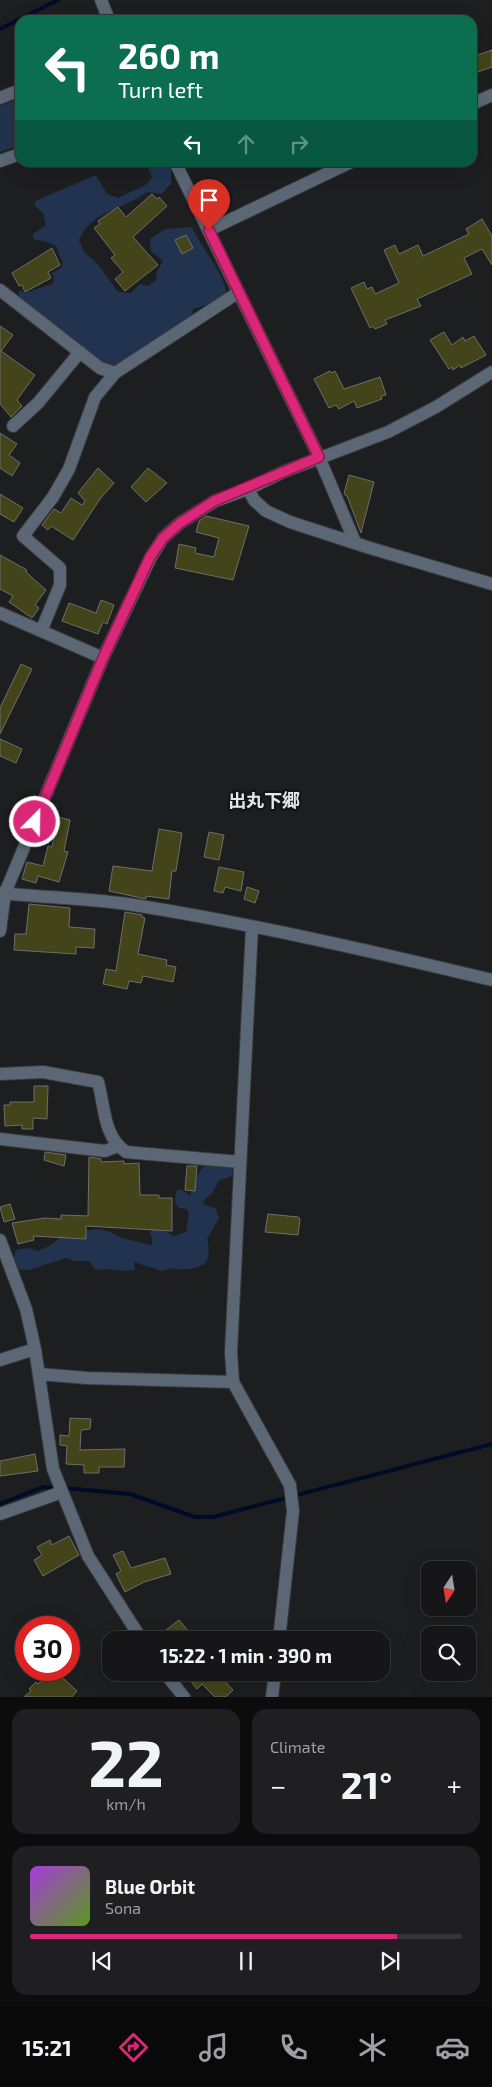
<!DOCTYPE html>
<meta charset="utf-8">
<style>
body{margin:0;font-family:"Exo 2","Noto Sans JP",sans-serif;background:#1f1f21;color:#f1f3f6;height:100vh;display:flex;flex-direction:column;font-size:19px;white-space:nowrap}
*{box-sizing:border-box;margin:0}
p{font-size:16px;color:#9e9fa2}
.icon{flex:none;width:28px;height:28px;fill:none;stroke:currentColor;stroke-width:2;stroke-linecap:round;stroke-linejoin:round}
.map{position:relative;height:1697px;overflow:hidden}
.side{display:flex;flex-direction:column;gap:12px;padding:12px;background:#0c0c0d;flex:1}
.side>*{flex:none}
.guide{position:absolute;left:15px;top:15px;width:462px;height:152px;border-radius:15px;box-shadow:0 5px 20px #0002,0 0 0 1px #353537;background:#0b6e4f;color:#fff;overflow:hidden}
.needle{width:32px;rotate:192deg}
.buttons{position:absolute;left:421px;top:1561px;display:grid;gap:10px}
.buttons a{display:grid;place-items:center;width:55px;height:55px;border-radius:10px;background:#161618;box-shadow:0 5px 20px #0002,0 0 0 1px #353537;font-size:25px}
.speed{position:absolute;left:15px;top:1616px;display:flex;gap:10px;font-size:25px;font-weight:700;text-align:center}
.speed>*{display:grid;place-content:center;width:65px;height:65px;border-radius:50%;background:#161618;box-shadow:0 5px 20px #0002,0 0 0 1px #353537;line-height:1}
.speed .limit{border:8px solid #d22;background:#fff;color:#111}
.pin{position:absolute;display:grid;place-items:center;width:42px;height:42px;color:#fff;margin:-51px -21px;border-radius:50% 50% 50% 0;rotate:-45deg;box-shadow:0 0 5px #0007}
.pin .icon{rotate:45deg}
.me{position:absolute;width:55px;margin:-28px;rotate:23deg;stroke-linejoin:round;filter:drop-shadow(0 0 4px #0008)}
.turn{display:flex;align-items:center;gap:18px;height:105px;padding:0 20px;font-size:22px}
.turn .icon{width:65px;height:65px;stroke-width:2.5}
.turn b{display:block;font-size:35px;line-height:42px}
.lanes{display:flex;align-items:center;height:48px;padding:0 20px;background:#0003;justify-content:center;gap:25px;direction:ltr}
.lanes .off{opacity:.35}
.big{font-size:38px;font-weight:700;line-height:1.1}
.side .tile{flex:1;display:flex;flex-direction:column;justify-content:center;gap:8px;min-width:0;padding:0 18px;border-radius:15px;background:#1f1f21}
.side .dial{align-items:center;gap:0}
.dial b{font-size:65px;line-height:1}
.song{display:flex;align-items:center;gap:15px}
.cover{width:60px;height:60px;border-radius:8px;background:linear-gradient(135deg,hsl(280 70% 55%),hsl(90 70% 35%))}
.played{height:5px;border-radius:2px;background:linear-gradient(90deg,#db2777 85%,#353537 85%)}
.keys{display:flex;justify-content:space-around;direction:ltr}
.heat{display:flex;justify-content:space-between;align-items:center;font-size:28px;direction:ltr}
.side .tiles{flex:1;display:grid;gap:12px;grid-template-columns:1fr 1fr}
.tile:last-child{grid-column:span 2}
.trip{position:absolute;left:102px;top:1631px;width:288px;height:50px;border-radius:15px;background:#161618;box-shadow:0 5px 20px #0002,0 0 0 1px #353537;font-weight:700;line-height:50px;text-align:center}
.menu{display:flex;height:80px;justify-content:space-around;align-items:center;background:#09090a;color:#9e9fa2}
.menu .icon{width:35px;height:35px}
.menu .current{color:#db2777}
.menu b{font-size:22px;color:#f1f3f6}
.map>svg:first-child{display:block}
.green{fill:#21334e}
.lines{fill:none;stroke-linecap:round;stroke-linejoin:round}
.stream{stroke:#000c27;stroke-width:4}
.building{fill:#43441a;stroke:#6e6e6b}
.minor-casing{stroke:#393a3c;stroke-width:14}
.minor{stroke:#5c6776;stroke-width:12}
.route-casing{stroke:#8e194d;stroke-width:12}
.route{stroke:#db2777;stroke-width:9}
.labels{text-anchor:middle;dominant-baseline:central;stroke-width:5;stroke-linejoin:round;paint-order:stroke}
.quarter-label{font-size:18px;font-weight:bold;fill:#e6e7e8;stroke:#141517}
</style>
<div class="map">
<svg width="492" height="1697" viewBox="0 0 492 1697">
<rect width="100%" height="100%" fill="#1d1e20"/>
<path class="green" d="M20,98V145L0,152V106Z
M145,162L167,163L171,170V184L161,194L147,192C126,209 89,211 79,241L85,253L97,263L118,292L131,293L140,284L148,286L156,280L157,271L163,261L151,251L150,239L165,229L192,227C200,245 226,277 226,293L213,303L193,309L191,321L113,369L102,363L20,298L18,294L20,290L25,293L52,284L54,279L52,273L60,269L63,264L56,246L47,242L33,239V234L46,225L43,213L35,206V201L96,175L107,194L118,198L147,184L152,177Z
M206,1163L238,1165L230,1177L219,1180L213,1192L204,1200L203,1204L215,1208L219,1218L207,1239C209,1244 210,1258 205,1263C199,1269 179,1271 171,1268L162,1271L134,1262L135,1270C121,1273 110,1267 96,1270L89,1261H74L66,1258L29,1270H19L14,1257L16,1250L28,1248L38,1251L51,1245L67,1232L99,1229L110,1232L122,1238L151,1245L153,1240L150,1234L151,1229H160L174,1236L186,1232L189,1214L187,1209L179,1208L175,1203L176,1191L181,1189L190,1196L194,1180Z"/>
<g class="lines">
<path class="stream" d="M0,29L58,0
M64,1488L130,1494L195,1517H213L492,1444
M0,1504L43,1487L57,1488"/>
</g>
<path class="building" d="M492,50V67L472,74V57Z
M152,194L157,199L159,197L167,206L133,237L158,265L125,291L115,279L123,272L111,258L115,255L94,228L100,224L98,221L118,207L126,217Z
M482,219L492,236V265L482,249L464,258L472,274L417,299L421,306L385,320L387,324L375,329L373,326L370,328L351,288L364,282L367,289L372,287L375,294L399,283L384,250L395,245L399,254L418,245L423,256L469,234L466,229Z
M186,235L193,248L182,254L175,240Z
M52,248L60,265L48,272L51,278L25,292L22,285L19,286L12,273Z
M0,326L13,335L1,351L35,375L17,400L22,406L11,417L0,404Z
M444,332L452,345L463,337L465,341L474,336L486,355L461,368L460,365L453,370L452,367L449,369L430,340Z
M330,371L332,373L335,371L344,389L380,377L386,395L381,396L382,399L357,408L354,401L339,409L336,405L329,408L314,379Z
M0,433L17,444L9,455L20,463L12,476L0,468Z
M98,468L114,483L100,499L73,540L51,526L48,530L42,525L54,509L61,513L71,498L82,505L85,501L78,493Z
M148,468L167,483L146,502L131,487Z
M349,475L374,482L361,533L347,496L344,494Z
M0,494L23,508L14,522L0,514Z
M206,516L249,526L233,580L175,568L179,544L196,548L195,553L214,557L219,538L196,532L199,521Z
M0,555L27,570L26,572L46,590L35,605L39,608L32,618L9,602L13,596L0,589Z
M101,600L114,605L107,624L103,622L98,634L62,621L69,603L96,613Z
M21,664L32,669L0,734V708Z
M0,739L22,749L16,763L0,756Z
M58,817L70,820L64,851L68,852L59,882L38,876L36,883L22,879L27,862L43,866L48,846L52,847Z
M159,829L182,833L176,871H172L169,899L146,896V899L109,891L113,866L152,871Z
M209,832L224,835L219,860L204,857Z
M219,867L244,872L241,891L225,887L223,893L214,891Z
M247,887L259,891L255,903L244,899Z
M29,904L70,908L69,927L95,929L94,948L76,947V954L14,950L15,934H26Z
M125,912L142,915V917L145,918L138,954L167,960L166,965L176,967L173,982L143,976L141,983L129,981L127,989L103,984L106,969L116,971Z
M34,1086H48L47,1119L33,1118V1129H22V1125L5,1126L4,1105H10V1102H34Z
M45,1152L66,1155L64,1166L44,1160Z
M89,1157L101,1159V1162L124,1161V1164L139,1163L140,1195H159V1198H172V1231L86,1226V1239L33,1236L34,1240L18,1244L12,1223L45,1218L61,1219V1215L88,1216Z
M187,1166H197L195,1191L185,1190Z
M10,1204L15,1219L4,1222L0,1207Z
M268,1214L298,1217L300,1219L298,1235L265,1232Z
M70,1418L91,1419L90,1429L81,1430L80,1450L125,1449L124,1467H99V1473H84V1465L66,1464L67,1446L60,1445V1435L69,1436Z
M35,1454L38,1471L0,1476V1461Z
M69,1536L79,1555L43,1576L34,1560L42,1555L37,1547L50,1540L52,1545Z
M123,1551L131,1568L165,1558L171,1574L144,1582L125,1592L116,1574L121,1571L113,1555Z
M179,1620L196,1640H172L165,1631Z
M51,1670H54L77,1691L72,1697H24L31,1691L29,1689L36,1682L38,1684Z
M184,1672H206L213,1680L219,1675L233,1690L226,1697H215L202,1684L197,1689Z"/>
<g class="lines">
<g class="minor-casing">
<path id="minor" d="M101,0L109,20
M0,98L20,90
M472,104L492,95
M0,161L20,154
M175,162L319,457L355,542
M209,230L351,162
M0,290L100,368L115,373L239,292
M13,426L38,403L80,352
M248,489L254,500L266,511L290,522L370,548L492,584
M0,613L103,658
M42,629L60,585V568L23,536L53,497L69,469L95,397L115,373
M0,893C46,898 93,898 140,906C258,925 375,952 492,980
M252,927L231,1352L233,1382L290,1485L293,1511L279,1640
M0,931L5,893L103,658L151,557L163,538L180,523L215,501L248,489L283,472L388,432L436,407L492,372
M0,1074L43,1072L98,1082C105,1107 103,1136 126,1152L240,1162
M0,1139L105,1151L118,1146
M0,1240L26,1309L35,1349L53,1469L88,1556L142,1640
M0,1360L35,1349
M39,1374L87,1378L233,1382
M0,1514L62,1492
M164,1672L184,1697
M272,1697L275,1672"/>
</g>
<use href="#minor" class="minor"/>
</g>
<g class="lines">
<g class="route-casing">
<path id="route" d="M35,822L103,658L150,557L163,538L180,523L214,501L319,457L209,230"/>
</g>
<use href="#route" class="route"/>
</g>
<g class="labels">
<g class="quarter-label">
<text x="264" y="800">出丸下郷</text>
</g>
</g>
</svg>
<div class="buttons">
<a><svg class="needle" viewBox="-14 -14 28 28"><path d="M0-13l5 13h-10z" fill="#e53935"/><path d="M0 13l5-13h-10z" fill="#9e9fa2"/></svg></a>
<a><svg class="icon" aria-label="search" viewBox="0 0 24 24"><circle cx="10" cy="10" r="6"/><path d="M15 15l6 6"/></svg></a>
</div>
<div class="speed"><div class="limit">30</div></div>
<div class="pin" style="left:209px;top:230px;background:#d93025"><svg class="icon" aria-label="arrive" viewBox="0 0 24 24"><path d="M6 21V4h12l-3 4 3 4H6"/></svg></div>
<svg class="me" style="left:35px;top:822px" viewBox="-20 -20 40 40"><circle r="17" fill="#db2777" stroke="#fff" stroke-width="3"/><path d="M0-11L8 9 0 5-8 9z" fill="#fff"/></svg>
<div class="trip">15:22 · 1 min · 390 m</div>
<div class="guide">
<div class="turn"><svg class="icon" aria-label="left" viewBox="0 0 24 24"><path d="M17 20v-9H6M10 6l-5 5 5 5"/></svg><div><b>260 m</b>Turn left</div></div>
<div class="lanes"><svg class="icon" aria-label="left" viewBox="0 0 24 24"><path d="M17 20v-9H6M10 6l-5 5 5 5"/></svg><svg class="icon off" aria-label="ahead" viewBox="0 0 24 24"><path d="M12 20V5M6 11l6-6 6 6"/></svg><svg class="icon off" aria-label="right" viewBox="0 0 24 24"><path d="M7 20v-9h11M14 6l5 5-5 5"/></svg></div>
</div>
</div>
<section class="side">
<div class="tiles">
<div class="tile dial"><b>22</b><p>km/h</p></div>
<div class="tile"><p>Climate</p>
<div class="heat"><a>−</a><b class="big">21°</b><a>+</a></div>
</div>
<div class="tile">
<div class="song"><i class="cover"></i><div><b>Blue Orbit</b><p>Sona</p></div></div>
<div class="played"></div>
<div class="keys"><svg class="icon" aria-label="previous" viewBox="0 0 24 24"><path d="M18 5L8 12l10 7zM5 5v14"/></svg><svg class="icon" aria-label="pause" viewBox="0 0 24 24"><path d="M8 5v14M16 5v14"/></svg><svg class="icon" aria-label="next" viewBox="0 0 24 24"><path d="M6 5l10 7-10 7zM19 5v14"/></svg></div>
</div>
</div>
</section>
<nav class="menu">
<b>15:21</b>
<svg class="icon current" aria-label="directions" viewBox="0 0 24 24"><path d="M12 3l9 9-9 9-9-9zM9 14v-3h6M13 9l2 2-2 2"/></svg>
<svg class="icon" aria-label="music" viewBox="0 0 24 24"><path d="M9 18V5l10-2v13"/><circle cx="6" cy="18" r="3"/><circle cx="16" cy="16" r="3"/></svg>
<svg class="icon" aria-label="phone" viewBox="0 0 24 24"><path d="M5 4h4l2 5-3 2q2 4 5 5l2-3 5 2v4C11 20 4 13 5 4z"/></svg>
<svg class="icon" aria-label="climate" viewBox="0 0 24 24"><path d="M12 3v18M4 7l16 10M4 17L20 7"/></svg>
<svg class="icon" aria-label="car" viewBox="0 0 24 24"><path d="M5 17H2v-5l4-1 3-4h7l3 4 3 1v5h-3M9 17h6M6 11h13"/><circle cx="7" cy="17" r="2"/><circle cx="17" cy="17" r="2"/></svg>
</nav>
